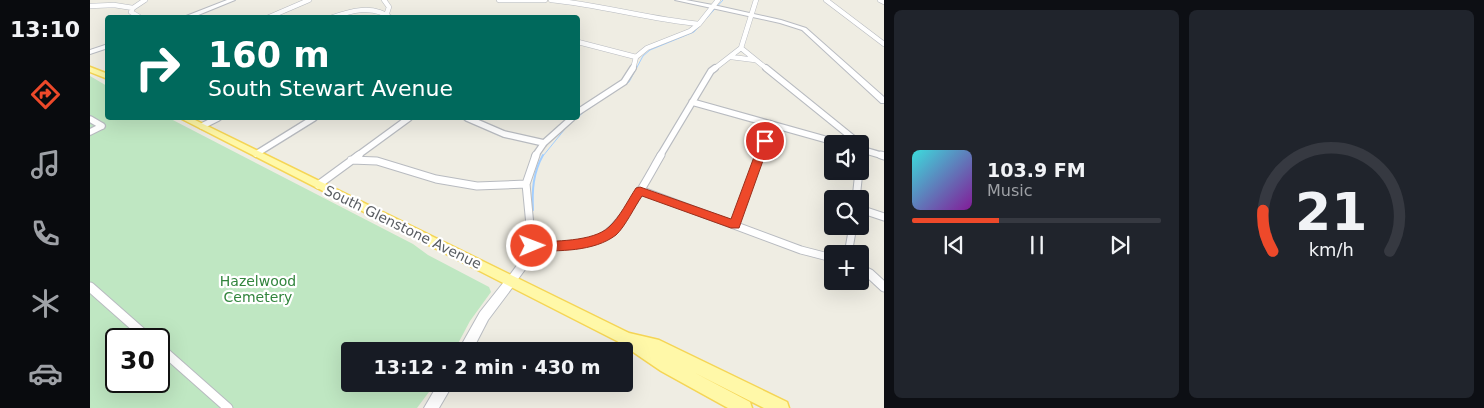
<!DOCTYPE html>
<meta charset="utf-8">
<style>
body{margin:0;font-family:"DejaVu Sans",sans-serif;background:#20242c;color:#f1f3f6;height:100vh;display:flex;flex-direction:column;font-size:19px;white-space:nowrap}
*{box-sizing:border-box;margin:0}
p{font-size:16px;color:#9ea1a6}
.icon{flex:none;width:28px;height:28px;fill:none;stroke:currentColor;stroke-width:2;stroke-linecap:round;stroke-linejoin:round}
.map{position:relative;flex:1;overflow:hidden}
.drawer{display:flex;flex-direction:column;gap:10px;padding:10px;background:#0d0f14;width:600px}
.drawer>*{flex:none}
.guide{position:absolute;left:15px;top:15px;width:475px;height:105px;border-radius:5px;box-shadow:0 5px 20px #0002;background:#00695c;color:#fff;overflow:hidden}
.fabs{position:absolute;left:734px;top:135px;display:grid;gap:10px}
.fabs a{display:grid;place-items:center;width:45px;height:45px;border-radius:5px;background:#171b24;box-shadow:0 5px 20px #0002;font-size:25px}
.speed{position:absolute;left:15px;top:328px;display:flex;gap:10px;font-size:25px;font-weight:700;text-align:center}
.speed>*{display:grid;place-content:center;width:65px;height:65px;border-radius:50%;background:#171b24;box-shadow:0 5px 20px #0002;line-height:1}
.speed .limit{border:2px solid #111;border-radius:8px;background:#fff;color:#111}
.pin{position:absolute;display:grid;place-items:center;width:42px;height:42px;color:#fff;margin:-21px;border:2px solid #fff;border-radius:50%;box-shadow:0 1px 5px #0007}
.me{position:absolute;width:55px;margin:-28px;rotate:89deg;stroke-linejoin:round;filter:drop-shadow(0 0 4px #0008)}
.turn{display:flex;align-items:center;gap:18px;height:105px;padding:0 20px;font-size:22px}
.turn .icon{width:65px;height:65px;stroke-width:2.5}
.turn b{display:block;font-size:35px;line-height:42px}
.drawer .widget{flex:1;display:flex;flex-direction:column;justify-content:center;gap:8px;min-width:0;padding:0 18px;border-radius:8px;background:#20242c}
.drawer .dial{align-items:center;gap:0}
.dial svg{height:130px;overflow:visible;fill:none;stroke:#363941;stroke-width:7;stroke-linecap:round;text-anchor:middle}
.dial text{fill:#f1f3f6;stroke:none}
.song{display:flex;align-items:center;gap:15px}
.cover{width:60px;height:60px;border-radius:8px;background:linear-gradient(135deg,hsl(180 70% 55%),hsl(290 70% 35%))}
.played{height:5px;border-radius:2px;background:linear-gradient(90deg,#ee492a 35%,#363941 35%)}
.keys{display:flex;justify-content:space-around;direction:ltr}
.drawer .tiles{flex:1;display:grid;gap:10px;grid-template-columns:repeat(2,1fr)}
.trip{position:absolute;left:251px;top:342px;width:292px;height:50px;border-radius:5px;background:#171b24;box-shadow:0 5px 20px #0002;font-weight:700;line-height:50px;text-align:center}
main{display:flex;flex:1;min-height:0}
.menu{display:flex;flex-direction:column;width:90px;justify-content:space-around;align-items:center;background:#090b0e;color:#9ea1a6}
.menu .icon{width:35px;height:35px}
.menu .current{color:#ee492a}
.menu b{font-size:22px;color:#f1f3f6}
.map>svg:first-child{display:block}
.green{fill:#bfe7c2;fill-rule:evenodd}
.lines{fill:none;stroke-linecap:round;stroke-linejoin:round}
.stream-far1{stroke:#a3cfff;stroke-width:1}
.stream{stroke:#a3cfff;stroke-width:2}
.street-far3-casing{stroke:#b8bbc0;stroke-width:5.5}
.street-far2-casing{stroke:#b8bbc0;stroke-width:8}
.street-far1-casing{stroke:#b8bbc0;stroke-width:9}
.street-casing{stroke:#b8bbc0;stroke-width:11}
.secondary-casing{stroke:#b9bcc2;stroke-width:2}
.primary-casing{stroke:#f5d555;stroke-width:3}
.street-far3{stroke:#fff;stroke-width:4.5}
.street-far2{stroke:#fff;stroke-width:5.5}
.street-far1{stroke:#fff;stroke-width:7}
.street{stroke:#fff;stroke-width:9}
.secondary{fill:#fff;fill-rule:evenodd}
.primary{fill:#fff8a8;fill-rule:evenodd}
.route{fill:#ee492a;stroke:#9b2f1b}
.labels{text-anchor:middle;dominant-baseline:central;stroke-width:4.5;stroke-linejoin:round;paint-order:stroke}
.street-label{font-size:14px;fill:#5b5f64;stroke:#fff}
.park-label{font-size:14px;fill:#32853d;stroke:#fff}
</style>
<main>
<nav class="menu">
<b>13:10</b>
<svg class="icon current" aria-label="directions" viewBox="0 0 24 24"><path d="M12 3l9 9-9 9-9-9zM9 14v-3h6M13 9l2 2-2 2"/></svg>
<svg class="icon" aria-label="music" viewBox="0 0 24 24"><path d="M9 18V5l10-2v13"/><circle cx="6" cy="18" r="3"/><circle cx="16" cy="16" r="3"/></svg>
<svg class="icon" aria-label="phone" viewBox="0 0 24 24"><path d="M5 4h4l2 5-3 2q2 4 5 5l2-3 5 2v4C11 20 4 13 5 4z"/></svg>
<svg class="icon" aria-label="climate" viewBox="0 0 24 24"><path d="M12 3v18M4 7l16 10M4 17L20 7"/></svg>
<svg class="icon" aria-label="car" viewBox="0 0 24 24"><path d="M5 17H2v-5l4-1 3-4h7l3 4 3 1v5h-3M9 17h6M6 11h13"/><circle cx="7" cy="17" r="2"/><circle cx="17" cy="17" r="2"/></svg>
</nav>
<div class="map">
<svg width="794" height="408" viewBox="0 0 794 408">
<rect width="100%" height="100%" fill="#efede3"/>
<path class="green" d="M0,76L17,86L18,118H79L323,244L338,255L399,287L401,292L380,321L364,351H260V384H345L327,408H0ZM26,339H69V381H26Z"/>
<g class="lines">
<path class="stream-far1" d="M522,93L539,82L553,56L560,50L604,32L633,0
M488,117L495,111
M453,156L479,124"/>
<path class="stream" d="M443,210C442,190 443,173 453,155"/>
<g class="street-far3-casing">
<path id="street-far3" d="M294,0L299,7L297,13
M409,0H455
M461,0C511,5 559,19 609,24
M736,0L794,44
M790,0L794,2
M0,6L24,5L43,8
M43,8L41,12L51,18
M43,8L55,0
M177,18L219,0
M240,18C260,11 283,4 301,18
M488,42L546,57
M651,48L677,69
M641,57L665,60
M543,69L546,57L557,48L600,31L609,24L628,0
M624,69L651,48L666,0"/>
</g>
<g class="street-far2-casing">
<path id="street-far2" d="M676,68L770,144
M602,102L752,144
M488,112L534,82L543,68
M377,118L414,134L454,143
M0,119L12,126
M112,126L128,118
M0,132L12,126
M770,149L794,156
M166,154L224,118
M267,156L319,118
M445,156L454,143L482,118
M570,156L621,71L625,68
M669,156L681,124"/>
</g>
<g class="street-far1-casing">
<path id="street-far1" d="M791,155L794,156
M261,160L287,161L346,179L387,186L436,184
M228,185L269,155
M550,190L711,250L742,258
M766,199L769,171
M770,209L794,217
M645,225L670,155
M442,246C462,246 492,247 510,238C533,227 558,177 571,155
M758,254L763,226
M431,267L442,246L436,184L446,155"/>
</g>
<g class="street-casing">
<path id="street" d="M770,269L780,274L794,287
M421,281L432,266
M0,287L59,339
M69,347L138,408"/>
</g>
<g class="secondary-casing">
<path id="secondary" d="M137,0H145L101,18H91Z
M585,0H596L628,6L691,20L716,28L794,97V103H791L712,30L690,23Z
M18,44V48L0,54V50Z
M421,276L425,278L427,281L425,284L398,320L382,351H368L390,312L417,278Z
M348,384H363L349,408H334Z"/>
</g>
<g class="primary-casing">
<path id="primary" d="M0,67L18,74V79L0,72Z
M90,118H101L539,333L569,340L697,402L699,408H674L605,373L660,402L662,408H638L571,371L527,341Z"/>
</g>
<use href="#street-far3" class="street-far3"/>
<use href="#street-far2" class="street-far2"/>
<use href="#street-far1" class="street-far1"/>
<use href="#street" class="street"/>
<use href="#secondary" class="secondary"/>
<use href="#primary" class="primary"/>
</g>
<path class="route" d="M671,138H675L680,141L649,228H641L552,196C545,206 535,227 526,235C504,252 468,251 442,251L438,250L436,246L438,243L442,242C463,241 503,242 519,227C530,217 538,200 546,188L550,187L641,219Z"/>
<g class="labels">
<g class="street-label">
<text transform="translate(313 227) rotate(26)">South Glenstone Avenue</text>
</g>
<g class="park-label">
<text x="168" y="281">Hazelwood<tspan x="168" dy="16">Cemetery</tspan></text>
</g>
</g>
</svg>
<div class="fabs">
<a><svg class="icon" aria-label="sound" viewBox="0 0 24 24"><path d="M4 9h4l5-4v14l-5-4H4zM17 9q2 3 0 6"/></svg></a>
<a><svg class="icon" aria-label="search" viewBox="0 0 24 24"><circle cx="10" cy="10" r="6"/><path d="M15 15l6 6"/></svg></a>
<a>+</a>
</div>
<div class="speed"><div class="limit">30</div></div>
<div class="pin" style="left:675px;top:141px;background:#d93025"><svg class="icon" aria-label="arrive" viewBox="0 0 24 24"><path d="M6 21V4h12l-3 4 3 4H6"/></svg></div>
<svg class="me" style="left:442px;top:246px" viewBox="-20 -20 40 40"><circle r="17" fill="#ee492a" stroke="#fff" stroke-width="3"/><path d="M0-11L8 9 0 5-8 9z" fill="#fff"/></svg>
<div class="trip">13:12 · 2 min · 430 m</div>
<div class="guide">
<div class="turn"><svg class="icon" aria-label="right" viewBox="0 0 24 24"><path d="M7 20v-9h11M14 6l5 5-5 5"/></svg><div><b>160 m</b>South Stewart Avenue</div></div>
</div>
</div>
<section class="drawer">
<div class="tiles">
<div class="widget">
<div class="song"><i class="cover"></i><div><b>103.9 FM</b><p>Music</p></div></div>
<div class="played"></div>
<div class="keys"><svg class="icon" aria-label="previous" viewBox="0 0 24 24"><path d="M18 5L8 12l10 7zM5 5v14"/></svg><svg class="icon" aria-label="pause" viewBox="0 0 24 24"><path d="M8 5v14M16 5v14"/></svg><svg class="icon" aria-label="next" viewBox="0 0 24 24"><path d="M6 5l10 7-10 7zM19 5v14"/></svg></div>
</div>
<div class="widget dial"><svg viewBox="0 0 100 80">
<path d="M14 69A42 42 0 1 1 86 69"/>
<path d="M14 69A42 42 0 0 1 8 44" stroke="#ee492a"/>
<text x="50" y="56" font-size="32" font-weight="700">21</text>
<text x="50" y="72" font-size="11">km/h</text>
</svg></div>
</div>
</section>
</main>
